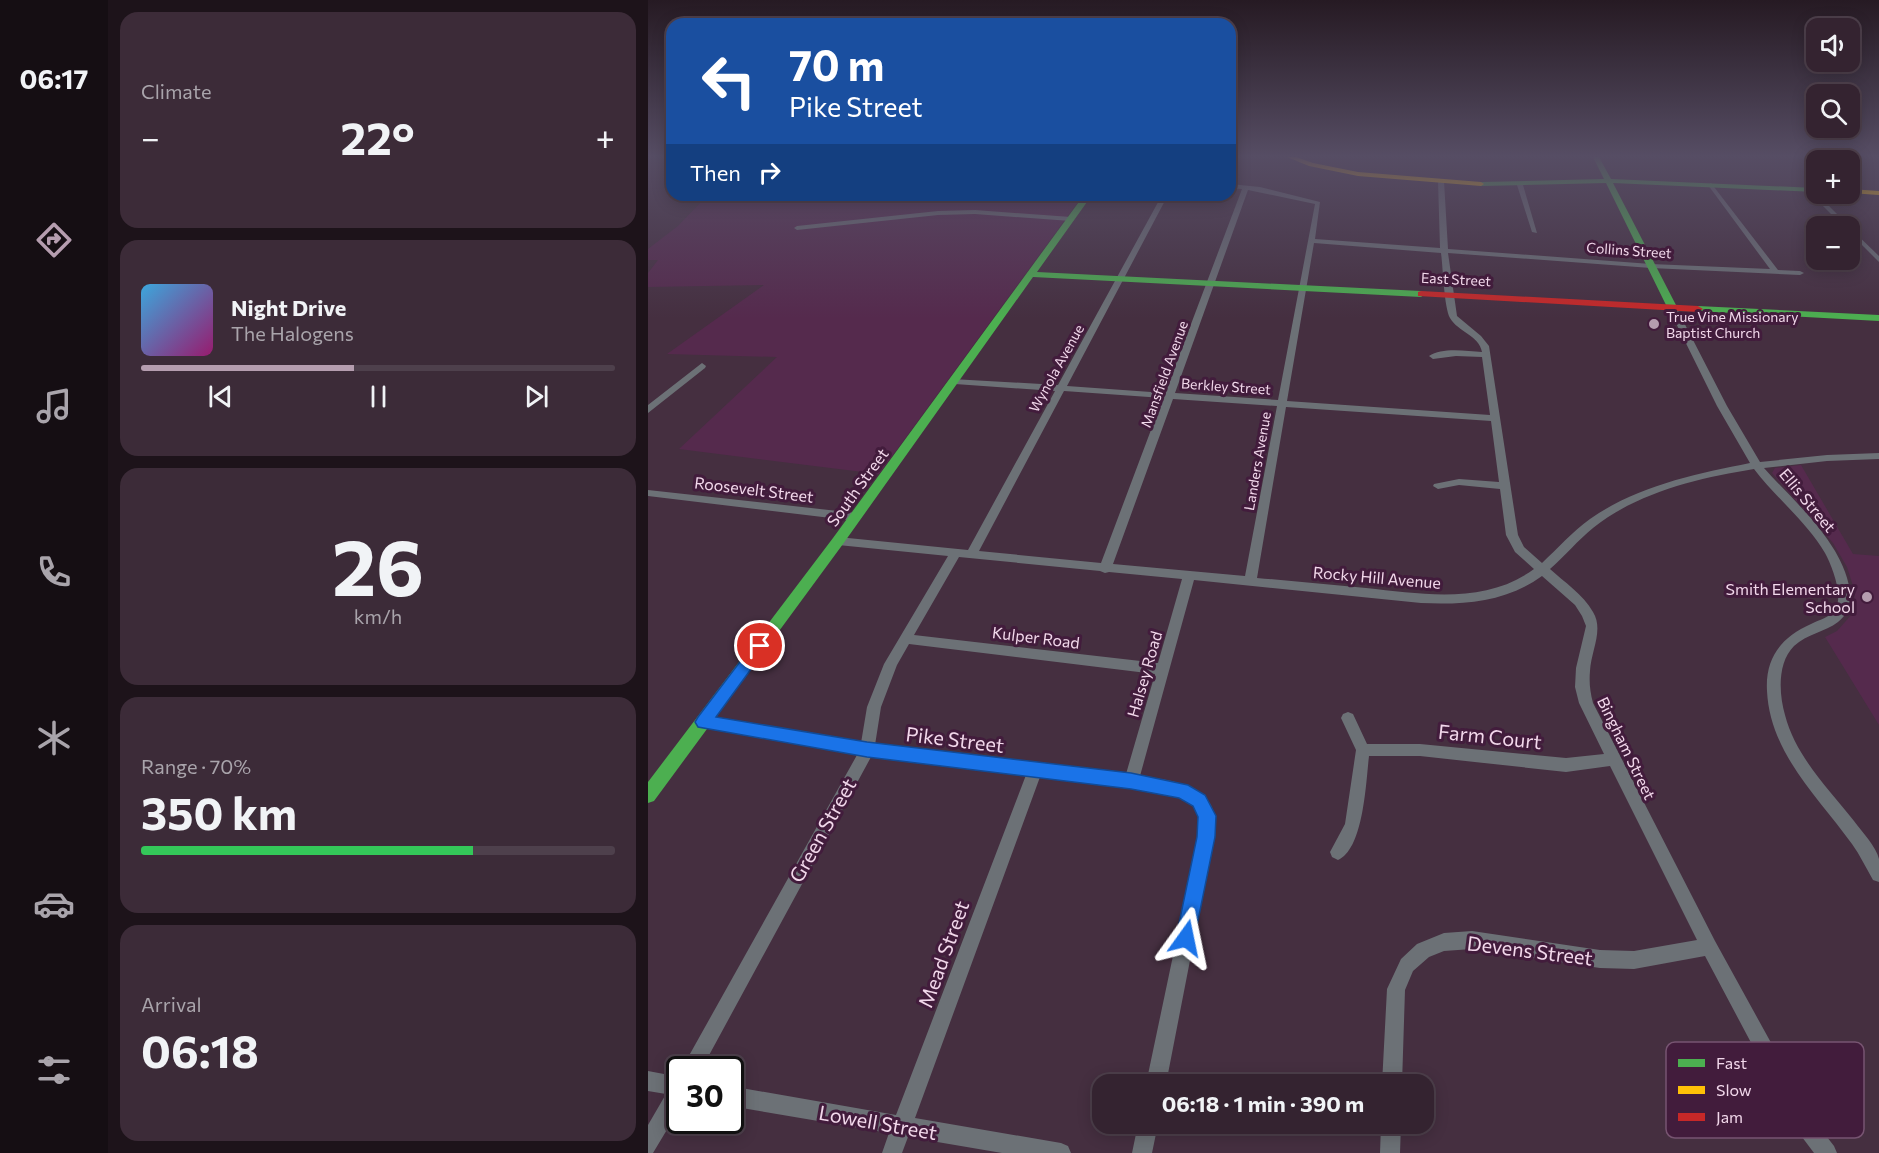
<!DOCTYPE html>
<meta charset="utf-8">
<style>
body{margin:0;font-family:Commissioner,sans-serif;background:#3c2b38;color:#f1f3f6;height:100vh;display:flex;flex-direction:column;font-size:22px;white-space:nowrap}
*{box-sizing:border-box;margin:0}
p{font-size:20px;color:#a9a4ab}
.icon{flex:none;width:33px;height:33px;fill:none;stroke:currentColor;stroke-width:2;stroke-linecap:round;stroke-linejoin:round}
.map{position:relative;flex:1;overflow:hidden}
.details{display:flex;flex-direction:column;gap:12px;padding:12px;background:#1d131a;width:540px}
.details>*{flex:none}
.hud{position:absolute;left:18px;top:18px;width:570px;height:183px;border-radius:18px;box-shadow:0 3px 15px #0003,0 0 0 2px #4e404c;background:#1a4fa0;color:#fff;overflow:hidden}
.controls{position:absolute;left:1158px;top:18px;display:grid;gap:12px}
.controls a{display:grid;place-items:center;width:54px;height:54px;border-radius:12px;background:#342330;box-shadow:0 3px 15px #0003,0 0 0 2px #4e404c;font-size:30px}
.speed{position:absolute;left:18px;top:1056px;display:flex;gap:12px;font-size:30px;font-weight:700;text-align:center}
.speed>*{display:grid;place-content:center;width:78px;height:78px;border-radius:50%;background:#342330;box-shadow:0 3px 15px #0003,0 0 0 2px #4e404c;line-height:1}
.speed .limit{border:3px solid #111;border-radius:9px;background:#fff;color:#111}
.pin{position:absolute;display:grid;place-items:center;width:51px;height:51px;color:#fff;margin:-26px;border:3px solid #fff;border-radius:50%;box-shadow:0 2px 6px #0007}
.me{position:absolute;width:66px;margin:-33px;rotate:12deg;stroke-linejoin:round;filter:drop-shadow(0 0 4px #0008)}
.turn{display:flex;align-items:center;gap:21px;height:126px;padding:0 24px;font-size:27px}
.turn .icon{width:78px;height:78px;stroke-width:2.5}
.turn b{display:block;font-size:42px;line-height:51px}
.then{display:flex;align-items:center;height:57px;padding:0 24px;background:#0003;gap:12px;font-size:22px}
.big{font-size:45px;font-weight:700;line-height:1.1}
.details .tile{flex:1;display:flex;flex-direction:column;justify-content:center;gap:9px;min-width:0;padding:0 21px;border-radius:18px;background:#3c2b38}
.details .dial{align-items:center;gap:0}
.dial b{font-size:78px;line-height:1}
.song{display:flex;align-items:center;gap:18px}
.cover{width:72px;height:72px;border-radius:9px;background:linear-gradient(135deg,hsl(200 70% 55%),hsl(320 70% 35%))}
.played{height:6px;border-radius:3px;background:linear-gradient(90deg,#b59daf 45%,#4e404c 45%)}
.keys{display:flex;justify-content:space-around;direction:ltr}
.heat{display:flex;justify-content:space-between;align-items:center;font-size:33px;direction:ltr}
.charge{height:9px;border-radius:4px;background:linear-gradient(90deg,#34c759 70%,#4e404c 0)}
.trip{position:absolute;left:444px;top:1074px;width:342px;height:60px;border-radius:18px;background:#342330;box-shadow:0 3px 15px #0003,0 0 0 2px #4e404c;font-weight:700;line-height:60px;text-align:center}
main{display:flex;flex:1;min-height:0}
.dock{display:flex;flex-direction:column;width:108px;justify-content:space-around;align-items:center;background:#150e13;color:#a9a4ab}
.dock .icon{width:42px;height:42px}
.dock .on{color:#b59daf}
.dock b{font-size:27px;color:#f1f3f6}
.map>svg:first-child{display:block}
.built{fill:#552a4d}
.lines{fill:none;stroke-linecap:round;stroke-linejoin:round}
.street{fill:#6c7176;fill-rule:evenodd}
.fast{fill:#4caf50;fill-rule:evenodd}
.slow{fill:#ffc107;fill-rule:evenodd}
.jam{fill:#c62828;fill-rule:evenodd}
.route{fill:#1a73e8;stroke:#114b97;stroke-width:1.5}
.poi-dot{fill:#b59daf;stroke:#421c3c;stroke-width:2}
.labels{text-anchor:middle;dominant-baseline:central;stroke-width:6;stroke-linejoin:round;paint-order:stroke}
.far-street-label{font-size:14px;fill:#f2d8eb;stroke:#421c3c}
.far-poi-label{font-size:14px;fill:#f2d8eb;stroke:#421c3c;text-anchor:start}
.street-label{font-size:16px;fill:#f2d8eb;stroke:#421c3c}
.poi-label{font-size:16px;fill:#f2d8eb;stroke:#421c3c;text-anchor:end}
.near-street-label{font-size:20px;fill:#f2d8eb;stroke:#421c3c}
.key{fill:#421c3c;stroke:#775471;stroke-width:1.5}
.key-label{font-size:16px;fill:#f2d8eb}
</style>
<main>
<nav class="dock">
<b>06:17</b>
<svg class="icon on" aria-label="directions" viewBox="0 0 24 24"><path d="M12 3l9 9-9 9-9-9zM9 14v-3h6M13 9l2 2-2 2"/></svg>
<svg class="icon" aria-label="music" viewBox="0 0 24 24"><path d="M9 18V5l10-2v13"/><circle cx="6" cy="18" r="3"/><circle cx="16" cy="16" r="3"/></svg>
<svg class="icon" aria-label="phone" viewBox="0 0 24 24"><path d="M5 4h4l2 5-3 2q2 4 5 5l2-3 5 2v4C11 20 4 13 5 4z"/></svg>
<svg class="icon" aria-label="climate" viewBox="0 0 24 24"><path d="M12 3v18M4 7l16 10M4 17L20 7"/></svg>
<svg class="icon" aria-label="car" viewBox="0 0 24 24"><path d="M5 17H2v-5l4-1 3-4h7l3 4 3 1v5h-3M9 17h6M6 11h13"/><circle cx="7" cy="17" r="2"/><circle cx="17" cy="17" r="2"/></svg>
<svg class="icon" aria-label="filters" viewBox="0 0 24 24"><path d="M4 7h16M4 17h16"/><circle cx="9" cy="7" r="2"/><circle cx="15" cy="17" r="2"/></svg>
</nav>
<section class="details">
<div class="tile"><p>Climate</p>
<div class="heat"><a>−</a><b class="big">22°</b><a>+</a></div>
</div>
<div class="tile">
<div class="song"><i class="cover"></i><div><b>Night Drive</b><p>The Halogens</p></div></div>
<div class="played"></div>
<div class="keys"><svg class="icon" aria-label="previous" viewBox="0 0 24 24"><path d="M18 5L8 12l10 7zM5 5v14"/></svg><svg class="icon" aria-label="pause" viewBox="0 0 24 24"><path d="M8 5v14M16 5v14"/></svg><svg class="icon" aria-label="next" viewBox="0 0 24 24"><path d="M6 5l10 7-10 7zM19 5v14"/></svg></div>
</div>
<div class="tile dial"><b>26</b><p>km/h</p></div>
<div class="tile"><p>Range · 70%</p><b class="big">350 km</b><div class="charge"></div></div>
<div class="tile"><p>Arrival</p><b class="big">06:18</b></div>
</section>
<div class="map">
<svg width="1231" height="1153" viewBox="0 0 1231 1153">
<rect width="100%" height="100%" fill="#452f40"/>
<path class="built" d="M60,195H435L231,474L31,449L129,357L19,354L116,285L0,287V273L10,260H0V249L30,226Z
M1153,465L1205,554L1231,556V725L1177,637L1189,631L1205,613L1207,592L1199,567L1185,543L1124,473L1127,468Z"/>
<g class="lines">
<path class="street" d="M793,179L796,181L800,249L1003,264L1122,269L1060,185L1063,183L1130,270L1152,271L1156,273L1152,275L1003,268L800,253L809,316L833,336L841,346L870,535L876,547L894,563C910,548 924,532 942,519C989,486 1047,474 1102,463L1069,406L1020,307L1021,305L1028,307L1079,406L1112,462L1179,455L1231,453V459L1179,461L1116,468C1140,495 1168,519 1187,551C1198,570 1213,605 1190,622C1177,632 1159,634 1146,646C1129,663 1131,694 1137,715C1148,757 1180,788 1206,821C1214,832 1228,846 1231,859C1231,866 1231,875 1231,882L1225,880C1218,868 1212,855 1204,844C1170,797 1122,753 1119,691C1117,657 1134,637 1163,624C1171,620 1182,617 1187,610C1196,596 1184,566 1177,553C1158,521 1128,498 1106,469C1051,478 990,492 945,528C930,540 917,556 902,569C916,582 935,594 945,612C956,630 943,651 942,671C941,682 942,692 945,703L1067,941L1165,1119L1186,1146L1189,1153H1166L1151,1133L1057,956L986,969L952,968L824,949L796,951L781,957L765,971L757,990L754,1084H734L739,989L753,959L769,944L796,933L824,931L952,950L986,951L1049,940L962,766L918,772L772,756H721C718,781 716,849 690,860L684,857L682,852L697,824L708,750L693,718L695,714L700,712L705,714L719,744H772L918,758L956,754L931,703L927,687L928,668L938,626L934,616L927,605L894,576C858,602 816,605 773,603L546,580L492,776C518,780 563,783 567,818C567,824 566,831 566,837L518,1084H498L550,837C551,827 553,814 546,806C529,788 420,780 392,777L267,1118L413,1143L420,1146L423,1153H354L260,1137L254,1153H234L241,1133L82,1106V1086L248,1115L378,775L223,757L53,1070H33L209,755L55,728L50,726L48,722L50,718L55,716L213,743L219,707L236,664L300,556L190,545L184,541L190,537L320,550L407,391L307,384L304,383V379L410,385L514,195H520L419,386L517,393L594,189L582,188V184L612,187L672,202L667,239L792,248L790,181ZM600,190L667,204L630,400L527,393ZM666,243L793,253C795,267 796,307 802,318C810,332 831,335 834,352C818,351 794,347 781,356L785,359L808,356L834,357L842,415L639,401ZM416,391L515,398L453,563L331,551ZM525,399L629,406L597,576L465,564ZM638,407L843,421L851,482L811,479L786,484L785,486L790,489L811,485L852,489L858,535L867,552L886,569C837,605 775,594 718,588C682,585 645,581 609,578ZM311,557L452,571L457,573L461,572L534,579L510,663L266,635ZM261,644L507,674L478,774L227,745L233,707L249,665Z
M872,183L875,185L889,233L884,232L869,185Z
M1160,189H1164L1201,226H1195L1160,191Z
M327,210L423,217L426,219L423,221L327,214L290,215L149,230L146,228L149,226L290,211Z
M1202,228L1231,256V262L1202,233Z
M54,363L58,366L57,368L0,413V405Z
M0,490L208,513L214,517L208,521L0,496Z
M0,1071L32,1077V1108L5,1153H0V1125L18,1094L0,1091Z
M490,1124H510L504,1153H484Z
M733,1124H753L752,1153H732Z"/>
<path class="fast" d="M945,157H951L963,179L1168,188V192L965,183L1029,307L1024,310L1019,307L958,183L833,186L830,184L833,182L956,179Z
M436,195H444L389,272L773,291L777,294L773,297L385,277L195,544L6,801L0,803V782L185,538Z
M1050,306L1231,315V321L1047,311V307Z"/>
<path class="slow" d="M639,157H648L665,163L710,172L833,182L836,184L833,186L710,176L661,166Z
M1202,189L1231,191V195L1202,193Z"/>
<path class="jam" d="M773,291L1050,306L1055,309L1050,312L770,296V292Z"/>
</g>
<linearGradient id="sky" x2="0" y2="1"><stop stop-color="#261a23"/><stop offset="0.49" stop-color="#564d64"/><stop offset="1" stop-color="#564d64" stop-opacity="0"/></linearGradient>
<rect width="1231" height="318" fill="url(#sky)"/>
<path class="route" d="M112,640L117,642L120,646L117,650L68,717L219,742L483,773L540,785L557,795L568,816L567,837L545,945L538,948L531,945L528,938L549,837L550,817L545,806L531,798L483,789L219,757L50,727L47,722L50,717L107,642Z"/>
<g class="poi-dot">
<circle cx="1006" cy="324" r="6"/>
<circle cx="1219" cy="597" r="6"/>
</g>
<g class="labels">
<g class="far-street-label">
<text transform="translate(981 250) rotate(4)">Collins Street</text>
<text transform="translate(808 279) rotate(3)">East Street</text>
<text transform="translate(408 368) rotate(-61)">Wynola Avenue</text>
<text transform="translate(516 374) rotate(-70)">Mansfield Avenue</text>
<text transform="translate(578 386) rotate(4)">Berkley Street</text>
<text transform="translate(609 461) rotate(-80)">Landers Avenue</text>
</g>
<g class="far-poi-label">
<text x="1018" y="316">True Vine Missionary<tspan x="1018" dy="16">Baptist Church</tspan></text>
</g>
<g class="street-label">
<text transform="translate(209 487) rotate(-54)">South Street</text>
<text transform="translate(106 489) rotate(7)">Roosevelt Street</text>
<text transform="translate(1160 500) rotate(50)">Ellis Street</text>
<text transform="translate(729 577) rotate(5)">Rocky Hill Avenue</text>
<text transform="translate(388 637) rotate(7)">Kulper Road</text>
<text transform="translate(496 674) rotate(-74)">Halsey Road</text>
<text transform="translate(979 748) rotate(64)">Bingham Street</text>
</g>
<g class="poi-label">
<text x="1207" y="588">Smith Elementary<tspan x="1207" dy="18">School</tspan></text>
</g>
<g class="near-street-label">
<text transform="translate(842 736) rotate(6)">Farm Court</text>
<text transform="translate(307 739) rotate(7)">Pike Street</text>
<text transform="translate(174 830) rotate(-61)">Green Street</text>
<text transform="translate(882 950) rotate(7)">Devens Street</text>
<text transform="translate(295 954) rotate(-70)">Mead Street</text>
<text transform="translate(230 1122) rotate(10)">Lowell Street</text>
</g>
</g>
<rect x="1018" y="1042" width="198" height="96" rx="9" class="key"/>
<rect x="1030" y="1059" width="27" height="8" fill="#4caf50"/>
<rect x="1030" y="1086" width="27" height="8" fill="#ffc107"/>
<rect x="1030" y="1113" width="27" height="8" fill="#c62828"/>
<g class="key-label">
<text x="1068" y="1069">Fast</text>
<text x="1068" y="1096">Slow</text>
<text x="1068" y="1123">Jam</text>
</g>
</svg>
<div class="controls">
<a><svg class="icon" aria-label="sound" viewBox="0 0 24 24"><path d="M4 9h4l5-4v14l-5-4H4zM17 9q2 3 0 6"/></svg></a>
<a><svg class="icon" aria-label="search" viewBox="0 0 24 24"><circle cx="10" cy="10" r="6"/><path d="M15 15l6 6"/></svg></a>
<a>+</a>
<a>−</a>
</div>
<div class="speed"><div class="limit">30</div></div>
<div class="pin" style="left:112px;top:646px;background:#d93025"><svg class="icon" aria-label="arrive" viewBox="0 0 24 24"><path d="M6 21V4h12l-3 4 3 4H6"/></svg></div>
<svg class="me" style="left:538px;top:938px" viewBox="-20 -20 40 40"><path d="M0-17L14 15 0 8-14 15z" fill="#1a73e8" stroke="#fff" stroke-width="4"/></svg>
<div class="trip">06:18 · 1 min · 390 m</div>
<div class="hud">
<div class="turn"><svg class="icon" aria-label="left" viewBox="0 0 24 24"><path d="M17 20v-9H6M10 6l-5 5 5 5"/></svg><div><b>70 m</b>Pike Street</div></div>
<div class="then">Then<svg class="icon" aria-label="right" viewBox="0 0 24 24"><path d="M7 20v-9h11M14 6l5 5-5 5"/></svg></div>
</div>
</div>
</main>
